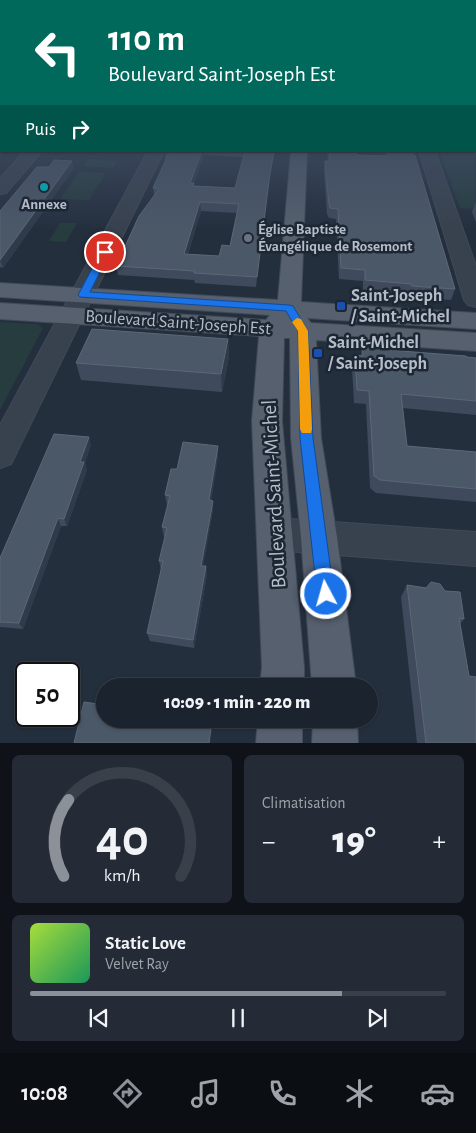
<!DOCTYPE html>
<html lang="fr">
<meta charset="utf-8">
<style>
body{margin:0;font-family:"Alegreya Sans",sans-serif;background:#242b36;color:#f1f3f6;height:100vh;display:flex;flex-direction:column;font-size:19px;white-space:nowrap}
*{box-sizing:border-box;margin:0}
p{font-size:16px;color:#a0a4aa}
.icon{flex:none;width:28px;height:28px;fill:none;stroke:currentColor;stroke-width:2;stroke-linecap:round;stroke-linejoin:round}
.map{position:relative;height:743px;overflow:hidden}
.side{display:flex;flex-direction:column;gap:12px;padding:12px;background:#0f1319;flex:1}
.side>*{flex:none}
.hud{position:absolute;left:0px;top:0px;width:476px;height:152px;box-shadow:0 1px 4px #0004,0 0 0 1px #39404a;background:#00695c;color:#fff;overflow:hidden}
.speed{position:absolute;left:15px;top:662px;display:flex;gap:10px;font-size:25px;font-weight:700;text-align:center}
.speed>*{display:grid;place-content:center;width:65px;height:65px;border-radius:50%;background:#1b232e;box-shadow:0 1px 4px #0004,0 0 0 1px #39404a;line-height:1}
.speed .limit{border:2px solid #111;border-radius:8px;background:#fff;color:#111}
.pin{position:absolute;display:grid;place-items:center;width:42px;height:42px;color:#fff;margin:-21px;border:2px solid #fff;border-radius:50%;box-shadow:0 1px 5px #0007}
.me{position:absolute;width:55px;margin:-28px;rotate:354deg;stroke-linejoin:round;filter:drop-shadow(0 0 4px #0008)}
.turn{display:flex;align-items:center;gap:18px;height:105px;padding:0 25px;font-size:22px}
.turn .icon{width:65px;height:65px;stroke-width:2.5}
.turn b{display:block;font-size:35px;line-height:42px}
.then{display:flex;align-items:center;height:48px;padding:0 25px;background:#0003;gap:10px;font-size:19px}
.big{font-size:38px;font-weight:800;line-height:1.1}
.side .card{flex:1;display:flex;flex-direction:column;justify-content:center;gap:8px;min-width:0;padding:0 18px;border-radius:8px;background:#242b36}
.side .dial{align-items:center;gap:0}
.dial svg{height:130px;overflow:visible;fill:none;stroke:#39404a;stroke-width:7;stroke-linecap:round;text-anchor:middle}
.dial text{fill:#f1f3f6;stroke:none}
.song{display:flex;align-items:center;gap:15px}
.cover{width:60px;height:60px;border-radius:8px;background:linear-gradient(135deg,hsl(80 70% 55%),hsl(150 70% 35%))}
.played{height:5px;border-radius:2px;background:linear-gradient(90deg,#8c9099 75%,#39404a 75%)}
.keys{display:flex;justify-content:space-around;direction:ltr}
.heat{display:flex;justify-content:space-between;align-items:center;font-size:28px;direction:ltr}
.side .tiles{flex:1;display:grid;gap:12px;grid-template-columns:1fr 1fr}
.card:last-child{grid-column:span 2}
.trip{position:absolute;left:96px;top:678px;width:282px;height:50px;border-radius:25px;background:#1b232e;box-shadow:0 1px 4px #0004,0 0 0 1px #39404a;font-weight:800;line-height:50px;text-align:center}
.dock{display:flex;height:80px;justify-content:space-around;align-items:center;background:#0b0e12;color:#a0a4aa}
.dock .icon{width:35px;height:35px}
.dock .active{color:#8c9099}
.dock b{font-size:22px;color:#f1f3f6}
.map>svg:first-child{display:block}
.green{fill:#263c3f}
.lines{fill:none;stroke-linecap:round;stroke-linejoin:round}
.minor-casing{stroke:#414a57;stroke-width:2}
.major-casing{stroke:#414a57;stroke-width:2}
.minor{fill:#38414e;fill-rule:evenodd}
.major{fill:#56606e;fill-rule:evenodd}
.wall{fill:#3f4b5c;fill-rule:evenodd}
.shaded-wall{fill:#2f3b4b}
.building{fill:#4b5868;stroke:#5c6777;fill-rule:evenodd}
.route{fill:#1a73e8;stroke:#114b97}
.slow{fill:#f59e0b}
.culture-dot{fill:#0f9aa8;stroke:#1d2633;stroke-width:2}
.worship-dot{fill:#6b7280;stroke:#1d2633;stroke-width:2}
.transit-dot{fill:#1a4fb4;stroke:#1d2633;stroke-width:2}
.labels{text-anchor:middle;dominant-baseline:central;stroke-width:5;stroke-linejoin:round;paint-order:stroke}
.far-poi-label{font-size:15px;font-weight:bold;fill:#b4bcc9;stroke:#1d2633}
.poi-label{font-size:18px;font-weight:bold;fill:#b4bcc9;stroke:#1d2633;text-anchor:start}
.street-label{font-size:18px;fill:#b4bcc9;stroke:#1d2633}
.near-street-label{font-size:21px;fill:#b4bcc9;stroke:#1d2633}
</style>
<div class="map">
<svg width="476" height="743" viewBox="0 0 476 743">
<rect width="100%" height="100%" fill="#242f3e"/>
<path class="green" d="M475,148L476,209L460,208L439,151H475Z
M88,159L118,161L113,168L83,166Z
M79,172L106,173L89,200L60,199Z
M60,223H77L66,242L49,241Z
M0,322L37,324L43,328L0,410Z"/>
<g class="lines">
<g class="minor-casing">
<path id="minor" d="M0,139H1V149H0Z
M25,151H42L6,193L0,194V178Z
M148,151H164L11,464L0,468V425Z
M419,151H435L476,266V307L468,305L464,300Z
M275,518L476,532V566L275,550L262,546L257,534L262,522Z"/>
</g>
<g class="major-casing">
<path id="major" d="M291,151H307L301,302L476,313V329L307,318L311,323L476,333V351L316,340L321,438L337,537L356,686H312L301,537L291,438L290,338H284L282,421L304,667V686H260L262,667L252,421L259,336L0,319V303L266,320L270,315L0,297V283L278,300Z
M258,719H302V743H256Z
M313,719H357L358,743H312Z"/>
</g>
<use href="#minor" class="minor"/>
<use href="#major" class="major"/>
</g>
<path class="wall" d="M165,151H275L269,182L256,287L195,283L194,280L118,275L116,266L154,195L153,188L165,161ZM204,155L243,157L235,188L194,186V183ZM201,211L237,213L230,246L219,256L188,254Z
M327,151H356V155L385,156L384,151H412L455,289L451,300L409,297L408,294L363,291V281L339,279L336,219L329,218L327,214L324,170L325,161H328Z
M74,168L3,268L0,267V211Z
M476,202V222L472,212Z
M228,339L229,357L222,392L81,380L76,363Z
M362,348L476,358V415L403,408L407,446L476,452V502L376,493L370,488L366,404L354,403L352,368L355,355L361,356Z
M91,444L85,463L87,470L67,526H61L23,629L0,627V558Z
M218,446V456L211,501H213V510L203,566H206L207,575L194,648L150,641L147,633L161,570L159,561L165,537H164L162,527L168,505H167L165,495L177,469Z
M407,585L426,588L464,619L460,624L476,743H417L401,597Z"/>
<path class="shaded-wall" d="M202,151H204V155L191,191L190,183Z
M274,151H275L269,182L256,287L257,277L270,173Z
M72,161L74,168L3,268L0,260Z
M200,202L201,211L185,263L184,254Z
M228,339L229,357L222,392L221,374Z
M89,437L91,444L85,463L87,470L67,526L64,519L80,462Z
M218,446V456L210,510L209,500Z
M213,501V510L202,574L201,566Z
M58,518L61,526L23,629L19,623Z
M206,566L207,575L194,648L193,640Z
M212,719L213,724L210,743H209Z"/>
<path class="building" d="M165,151H202L190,183H194L193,186L235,188L245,151H274L270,173L257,277L194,273L195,271L116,266L139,216L159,189L153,188L169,153L164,152ZM200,202L239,204L230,246L222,245L219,256L184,254Z
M329,151H356V155L389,156L388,151H412L413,155H415L455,289L412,286L411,284L365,280V270L341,268L338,209L330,208L329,204L325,161H330Z
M54,160L72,161L0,260V211L37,167H49Z
M92,329L228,339L221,374L76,363Z
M362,348L466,356L467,357L476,358V401L401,394L407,446L476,452V489L380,480L374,476L369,391L357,390L355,355L363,356Z
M54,434L89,437L80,462H84L64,519L58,518L19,623L0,622V558Z
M183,442L218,446L209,500L213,501L201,566H206L193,640L147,633L163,561H159L167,528L162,527L170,496L165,495L171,469H177Z
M431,582L440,584L445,591L460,592L464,619L459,618L469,676L476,677V743H426L407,585L426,588Z
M84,702L105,705V719H212L209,743H74Z"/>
<linearGradient id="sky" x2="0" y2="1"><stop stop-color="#141a22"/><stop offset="0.55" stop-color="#3f4d63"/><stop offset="1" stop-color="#3f4d63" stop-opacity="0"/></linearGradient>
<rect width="476" height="230" fill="url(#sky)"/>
<path class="route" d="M105,249L110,252L90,292L289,305L293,306L308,331L313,438L334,594L331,600L326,602L320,600L317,594L300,438L298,331L286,311L80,297L78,295L101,252Z"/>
<path class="slow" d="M297,318L301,319L308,331L312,429L311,433H302L300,429L298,331L292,322Z"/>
<circle class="culture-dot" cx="44" cy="187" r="5"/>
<circle class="worship-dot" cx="248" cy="238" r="5"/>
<g class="transit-dot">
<rect x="336" y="301" width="10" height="10" rx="2.5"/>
<rect x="313" y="348" width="10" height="10" rx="2.5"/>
</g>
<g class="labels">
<g class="far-poi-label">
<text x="44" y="204">Annexe</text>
<text x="258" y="229" text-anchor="start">Église Baptiste<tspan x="258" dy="17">Évangélique de Rosemont</tspan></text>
</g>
<g class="poi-label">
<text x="351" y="296">Saint-Joseph<tspan x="351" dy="21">/ Saint-Michel</tspan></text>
<text x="328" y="343">Saint-Michel<tspan x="328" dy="21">/ Saint-Joseph</tspan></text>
</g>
<g class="street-label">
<text transform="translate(178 323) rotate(4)">Boulevard Saint-Joseph Est</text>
</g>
<g class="near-street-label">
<text transform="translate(274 494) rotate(-93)">Boulevard Saint-Michel</text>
</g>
</g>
</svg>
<div class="speed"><div class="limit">50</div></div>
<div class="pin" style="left:105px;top:252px;background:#d93025"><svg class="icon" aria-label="arrive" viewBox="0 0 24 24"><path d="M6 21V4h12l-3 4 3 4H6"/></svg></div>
<svg class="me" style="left:326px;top:594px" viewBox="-20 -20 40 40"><circle r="17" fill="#1a73e8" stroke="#fff" stroke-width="3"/><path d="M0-11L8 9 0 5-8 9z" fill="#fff"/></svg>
<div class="trip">10:09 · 1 min · 220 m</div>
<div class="hud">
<div class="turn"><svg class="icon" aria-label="left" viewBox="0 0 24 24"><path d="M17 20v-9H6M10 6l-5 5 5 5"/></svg><div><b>110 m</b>Boulevard Saint-Joseph Est</div></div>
<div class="then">Puis<svg class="icon" aria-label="right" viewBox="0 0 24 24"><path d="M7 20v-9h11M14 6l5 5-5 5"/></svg></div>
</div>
</div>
<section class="side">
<div class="tiles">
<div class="card dial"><svg viewBox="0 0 100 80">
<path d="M14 69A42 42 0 1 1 86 69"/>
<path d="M14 69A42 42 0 0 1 17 22" stroke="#8c9099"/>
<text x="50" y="56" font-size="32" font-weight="700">40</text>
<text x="50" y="72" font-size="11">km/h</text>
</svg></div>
<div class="card"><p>Climatisation</p>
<div class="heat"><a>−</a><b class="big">19°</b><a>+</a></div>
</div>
<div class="card">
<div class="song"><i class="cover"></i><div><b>Static Love</b><p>Velvet Ray</p></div></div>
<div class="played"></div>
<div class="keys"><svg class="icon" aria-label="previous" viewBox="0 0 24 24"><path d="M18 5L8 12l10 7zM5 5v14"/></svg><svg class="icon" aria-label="pause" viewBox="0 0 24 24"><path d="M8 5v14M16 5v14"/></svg><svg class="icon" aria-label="next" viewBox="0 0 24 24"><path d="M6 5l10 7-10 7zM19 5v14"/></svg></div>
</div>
</div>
</section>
<nav class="dock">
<b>10:08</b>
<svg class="icon active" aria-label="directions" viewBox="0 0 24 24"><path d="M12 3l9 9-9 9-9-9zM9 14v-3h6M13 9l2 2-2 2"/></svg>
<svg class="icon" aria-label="music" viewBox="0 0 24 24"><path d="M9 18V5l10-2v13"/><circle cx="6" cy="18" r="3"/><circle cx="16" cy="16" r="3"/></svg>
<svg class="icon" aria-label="phone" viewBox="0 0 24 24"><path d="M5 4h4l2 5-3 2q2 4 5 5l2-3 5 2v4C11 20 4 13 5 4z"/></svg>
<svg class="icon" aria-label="climate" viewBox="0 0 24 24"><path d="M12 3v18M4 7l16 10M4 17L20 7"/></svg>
<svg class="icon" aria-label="car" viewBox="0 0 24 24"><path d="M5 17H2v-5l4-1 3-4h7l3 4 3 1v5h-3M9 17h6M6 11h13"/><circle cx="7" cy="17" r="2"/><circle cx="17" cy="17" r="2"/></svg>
</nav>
